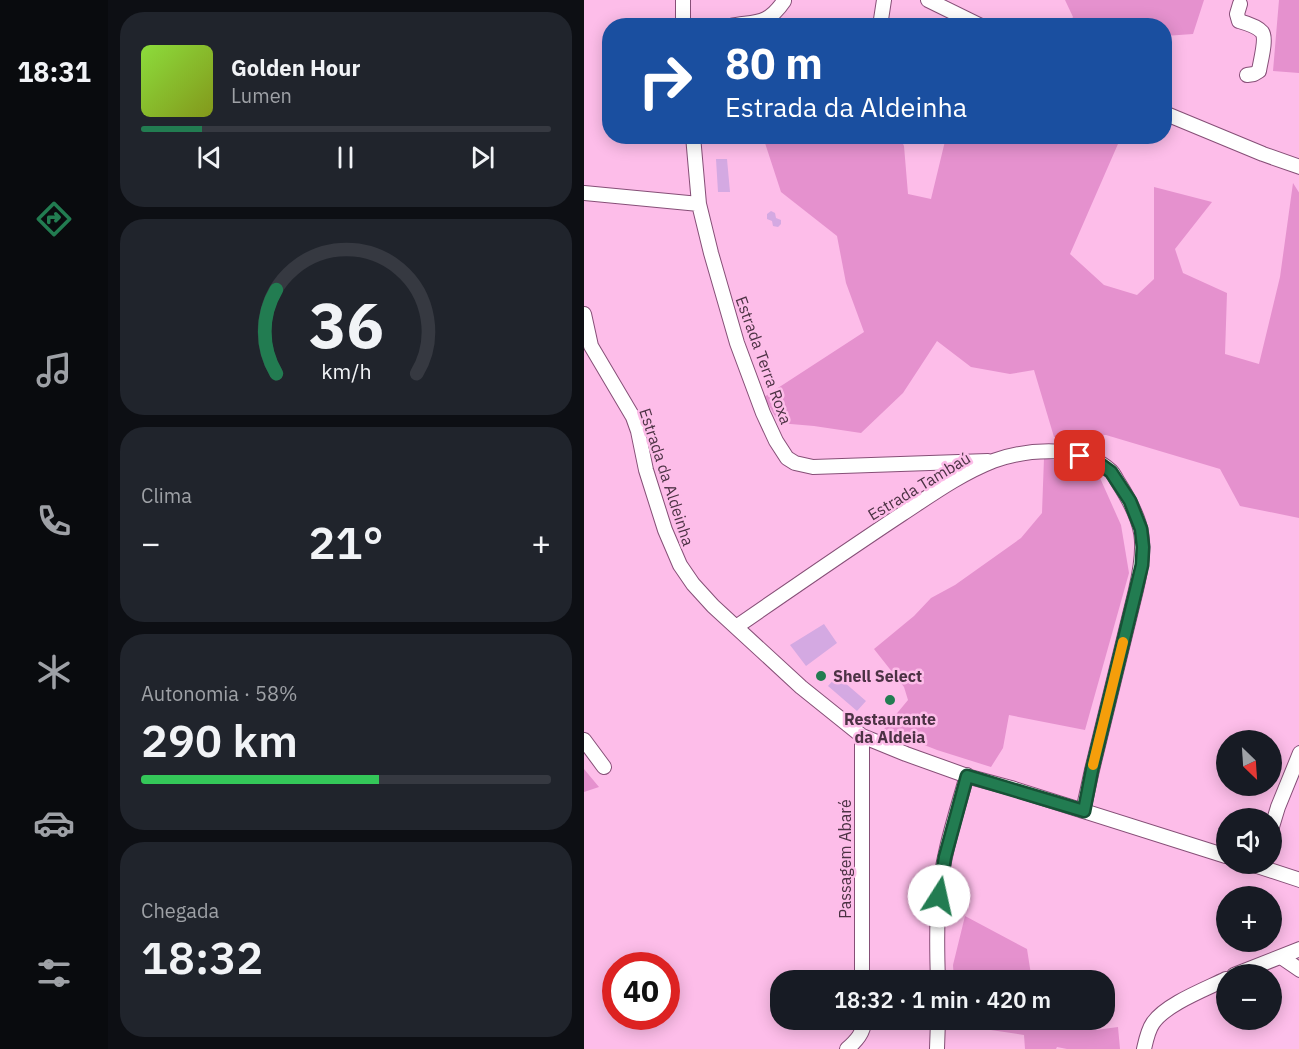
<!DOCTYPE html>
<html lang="pt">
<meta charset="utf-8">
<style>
body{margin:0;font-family:"IBM Plex Sans",sans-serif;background:#20242c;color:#f1f3f6;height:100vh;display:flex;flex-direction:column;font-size:22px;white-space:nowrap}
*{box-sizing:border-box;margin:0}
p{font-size:20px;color:#9ea1a6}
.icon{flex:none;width:33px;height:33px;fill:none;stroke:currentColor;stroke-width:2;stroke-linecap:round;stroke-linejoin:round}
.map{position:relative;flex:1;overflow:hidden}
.sheet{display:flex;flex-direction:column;gap:12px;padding:12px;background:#0d0f14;width:476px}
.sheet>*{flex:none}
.top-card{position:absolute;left:18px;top:18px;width:570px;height:126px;border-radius:24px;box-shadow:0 3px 15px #0003;background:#1a4fa0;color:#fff;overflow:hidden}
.needle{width:39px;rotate:155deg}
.buttons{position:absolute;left:632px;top:730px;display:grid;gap:12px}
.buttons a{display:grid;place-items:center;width:66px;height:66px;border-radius:50%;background:#171b24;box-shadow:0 3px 15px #0003;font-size:30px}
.speed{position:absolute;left:18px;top:952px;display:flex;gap:12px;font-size:30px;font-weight:700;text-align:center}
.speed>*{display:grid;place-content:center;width:78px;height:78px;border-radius:50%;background:#171b24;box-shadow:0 3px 15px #0003;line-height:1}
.speed .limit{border:9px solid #d22;background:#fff;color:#111}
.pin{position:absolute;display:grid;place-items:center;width:51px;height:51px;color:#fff;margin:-26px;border-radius:12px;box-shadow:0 3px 9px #0006}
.me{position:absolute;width:66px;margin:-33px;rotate:10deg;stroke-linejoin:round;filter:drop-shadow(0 0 4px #0008)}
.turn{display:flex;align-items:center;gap:21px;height:126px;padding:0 24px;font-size:27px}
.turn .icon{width:78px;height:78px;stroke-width:2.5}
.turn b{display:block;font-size:42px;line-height:51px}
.big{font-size:45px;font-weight:600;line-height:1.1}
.sheet .widget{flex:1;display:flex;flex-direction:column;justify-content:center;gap:9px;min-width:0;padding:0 21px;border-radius:24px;background:#20242c}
.sheet .dial{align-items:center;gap:0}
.dial svg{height:156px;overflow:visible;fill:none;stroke:#363941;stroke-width:7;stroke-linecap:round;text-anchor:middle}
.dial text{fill:#f1f3f6;stroke:none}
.song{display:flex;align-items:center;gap:18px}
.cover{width:72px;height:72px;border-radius:9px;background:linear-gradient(135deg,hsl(90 70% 55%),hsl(70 70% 35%))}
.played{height:6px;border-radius:3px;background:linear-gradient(90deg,#227c51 15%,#363941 15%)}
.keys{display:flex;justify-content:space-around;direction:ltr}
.heat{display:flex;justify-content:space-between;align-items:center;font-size:33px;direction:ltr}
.charge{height:9px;border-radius:4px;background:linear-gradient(90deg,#34c759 58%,#363941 0)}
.trip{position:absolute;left:186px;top:970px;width:345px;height:60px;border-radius:24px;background:#171b24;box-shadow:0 3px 15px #0003;font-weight:600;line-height:60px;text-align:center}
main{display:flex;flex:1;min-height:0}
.tab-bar{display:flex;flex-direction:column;width:108px;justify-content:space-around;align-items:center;background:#090b0e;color:#9ea1a6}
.tab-bar .icon{width:42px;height:42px}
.tab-bar .active{color:#227c51}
.tab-bar b{font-size:27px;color:#f1f3f6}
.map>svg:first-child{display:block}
.green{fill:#e591ce}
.building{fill:#d4a9e2}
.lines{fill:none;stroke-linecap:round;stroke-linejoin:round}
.minor-casing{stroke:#864f77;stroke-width:16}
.minor{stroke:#fff;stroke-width:14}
.route-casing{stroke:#165135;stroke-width:15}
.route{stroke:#227c51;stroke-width:10}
.slow{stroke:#f59e0b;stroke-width:10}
.poi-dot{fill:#227c51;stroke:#fdbde9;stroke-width:2}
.labels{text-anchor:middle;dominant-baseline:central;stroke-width:5;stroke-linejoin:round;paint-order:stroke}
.street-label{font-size:16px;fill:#4c3244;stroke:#fdbde9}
.poi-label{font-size:16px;font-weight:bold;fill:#4c3244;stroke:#fdbde9;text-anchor:start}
</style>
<main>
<nav class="tab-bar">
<b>18:31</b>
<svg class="icon active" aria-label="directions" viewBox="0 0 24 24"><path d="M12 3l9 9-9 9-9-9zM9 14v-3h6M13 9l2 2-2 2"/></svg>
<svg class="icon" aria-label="music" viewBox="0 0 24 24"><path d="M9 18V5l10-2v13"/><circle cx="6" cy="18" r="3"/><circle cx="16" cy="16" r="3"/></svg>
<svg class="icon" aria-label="phone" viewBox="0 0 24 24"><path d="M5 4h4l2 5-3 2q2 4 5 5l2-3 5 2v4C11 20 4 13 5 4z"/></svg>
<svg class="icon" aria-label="climate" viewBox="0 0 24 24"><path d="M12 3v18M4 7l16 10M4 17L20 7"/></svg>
<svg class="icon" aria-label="car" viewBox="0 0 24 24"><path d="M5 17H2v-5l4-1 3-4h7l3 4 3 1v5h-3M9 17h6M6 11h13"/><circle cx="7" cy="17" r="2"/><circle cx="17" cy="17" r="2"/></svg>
<svg class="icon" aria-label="filters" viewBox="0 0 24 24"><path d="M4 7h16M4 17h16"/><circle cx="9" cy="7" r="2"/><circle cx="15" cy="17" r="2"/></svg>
</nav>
<section class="sheet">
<div class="widget">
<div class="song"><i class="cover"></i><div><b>Golden Hour</b><p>Lumen</p></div></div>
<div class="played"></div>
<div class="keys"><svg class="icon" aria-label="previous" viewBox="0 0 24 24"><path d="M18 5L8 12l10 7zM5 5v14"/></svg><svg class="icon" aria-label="pause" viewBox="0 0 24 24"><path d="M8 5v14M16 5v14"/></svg><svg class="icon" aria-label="next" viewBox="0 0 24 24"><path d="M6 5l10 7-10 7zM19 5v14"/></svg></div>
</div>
<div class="widget dial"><svg viewBox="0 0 100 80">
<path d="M14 69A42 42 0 1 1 86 69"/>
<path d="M14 69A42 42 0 0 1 14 26" stroke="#227c51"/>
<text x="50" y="56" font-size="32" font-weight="700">36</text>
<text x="50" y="72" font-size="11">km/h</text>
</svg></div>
<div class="widget"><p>Clima</p>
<div class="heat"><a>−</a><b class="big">21°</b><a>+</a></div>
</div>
<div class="widget"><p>Autonomia · 58%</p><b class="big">290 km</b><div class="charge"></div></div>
<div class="widget"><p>Chegada</p><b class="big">18:32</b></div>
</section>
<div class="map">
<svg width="716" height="1049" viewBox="0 0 716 1049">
<rect width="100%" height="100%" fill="#fdbde9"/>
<path class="green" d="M481,0H620L609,34L581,36L580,26L484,25L489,17Z
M695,0H715V73L689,71Z
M185,136L316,137L320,146L324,194L347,199L362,137H537L486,254L520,285L553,295L570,279V187L628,202L591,249L599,273L643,293L641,354L675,364L696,277L709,183L716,194L715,518L656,506L636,469L522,435L470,437L450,370L426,374L387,367L353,341L319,393L277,433L230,426L195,423L180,397L280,332L262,283L253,236L197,192L181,143Z
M460,458L512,469L537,525L545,573L501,730L425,715L419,748L407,767L353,750L300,729L324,700L320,687L290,649L330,616L347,598L371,585L437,538L458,513Z
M0,769L15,787L0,792Z
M381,916L443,949L448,981H370L369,965Z
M373,1020H463L464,1023L512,1030L534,1027L536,1049H483L473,1047L472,1049H441L440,1035L373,1025Z"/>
<path class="building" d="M132,159H143L146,192H134Z
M187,211L191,213L192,218L197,220V224L194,227L189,226L188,221L183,219V214Z
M240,624L253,643L222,666L206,645Z
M253,676L282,701L273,711L244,686Z"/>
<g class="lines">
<g class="minor-casing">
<path id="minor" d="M344,0L397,26
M656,4L653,14L655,21C662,23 673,26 678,32C683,39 676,63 675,71L670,74L663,75
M99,26V0
M146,26C172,21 183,26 200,1
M296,26L300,0
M580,113L679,154L716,167
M109,136L115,204L127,253L153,343L179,413L192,441L203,458L211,463L229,467L404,461
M0,193L115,204
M0,314L7,346L49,417L54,431L62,470L81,530L96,565L109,584L129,606L217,687L278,736L322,754L386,777L427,788L642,856
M152,627C207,589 262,551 318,514C347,495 376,474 409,461C442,449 499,444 527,471C530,474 532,479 534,482C561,524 563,542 552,590L508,770L499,811
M278,736V981
M0,740L20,767
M687,830L694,807L716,753
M667,864L716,880
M697,957L716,970
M650,975L716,949
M354,981C353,953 352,925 355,897C358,856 372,815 383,775
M263,1049C272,1041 280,1033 280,1020
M353,1049L354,1020
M560,1049C562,1040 564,1030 569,1023C582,1004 622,989 642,979"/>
</g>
<use href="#minor" class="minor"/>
</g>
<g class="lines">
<g class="route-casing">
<path id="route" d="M355,896L361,857L383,776L500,811L508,770L552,590L558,565L559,547L557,529L546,501L527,472L509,459L496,456"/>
</g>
<use href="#route" class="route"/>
<path class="slow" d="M509,765L539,642"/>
</g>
<g class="poi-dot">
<circle cx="237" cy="676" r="6"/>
<circle cx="306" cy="700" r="6"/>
</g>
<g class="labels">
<g class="street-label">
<text transform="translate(180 360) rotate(70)">Estrada Terra Roxa</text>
<text transform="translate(83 477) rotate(72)">Estrada da Aldeinha</text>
<text transform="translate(335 486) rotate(-31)">Estrada Tambaú</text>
<text transform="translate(261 859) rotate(-90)">Passagem Abaré</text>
</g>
<g class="poi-label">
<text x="249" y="676">Shell Select</text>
<text x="306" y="719" text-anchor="middle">Restaurante<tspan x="306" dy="18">da Aldeia</tspan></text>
</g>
</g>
</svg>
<div class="buttons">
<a><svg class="needle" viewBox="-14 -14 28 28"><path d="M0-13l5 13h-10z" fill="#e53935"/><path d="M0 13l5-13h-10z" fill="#9ea1a6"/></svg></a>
<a><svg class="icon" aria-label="sound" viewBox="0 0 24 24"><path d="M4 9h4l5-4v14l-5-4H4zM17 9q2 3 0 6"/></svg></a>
<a>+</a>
<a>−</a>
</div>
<div class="speed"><div class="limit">40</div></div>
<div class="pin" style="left:496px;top:456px;background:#d93025"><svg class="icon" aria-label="arrive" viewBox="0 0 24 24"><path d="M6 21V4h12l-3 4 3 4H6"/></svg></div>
<svg class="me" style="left:355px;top:896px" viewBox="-20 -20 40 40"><circle r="19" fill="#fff"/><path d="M0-13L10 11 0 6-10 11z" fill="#227c51"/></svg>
<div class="trip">18:32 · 1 min · 420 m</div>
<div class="top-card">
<div class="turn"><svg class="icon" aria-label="right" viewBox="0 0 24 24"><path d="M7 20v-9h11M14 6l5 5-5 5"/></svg><div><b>80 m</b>Estrada da Aldeinha</div></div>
</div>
</div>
</main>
